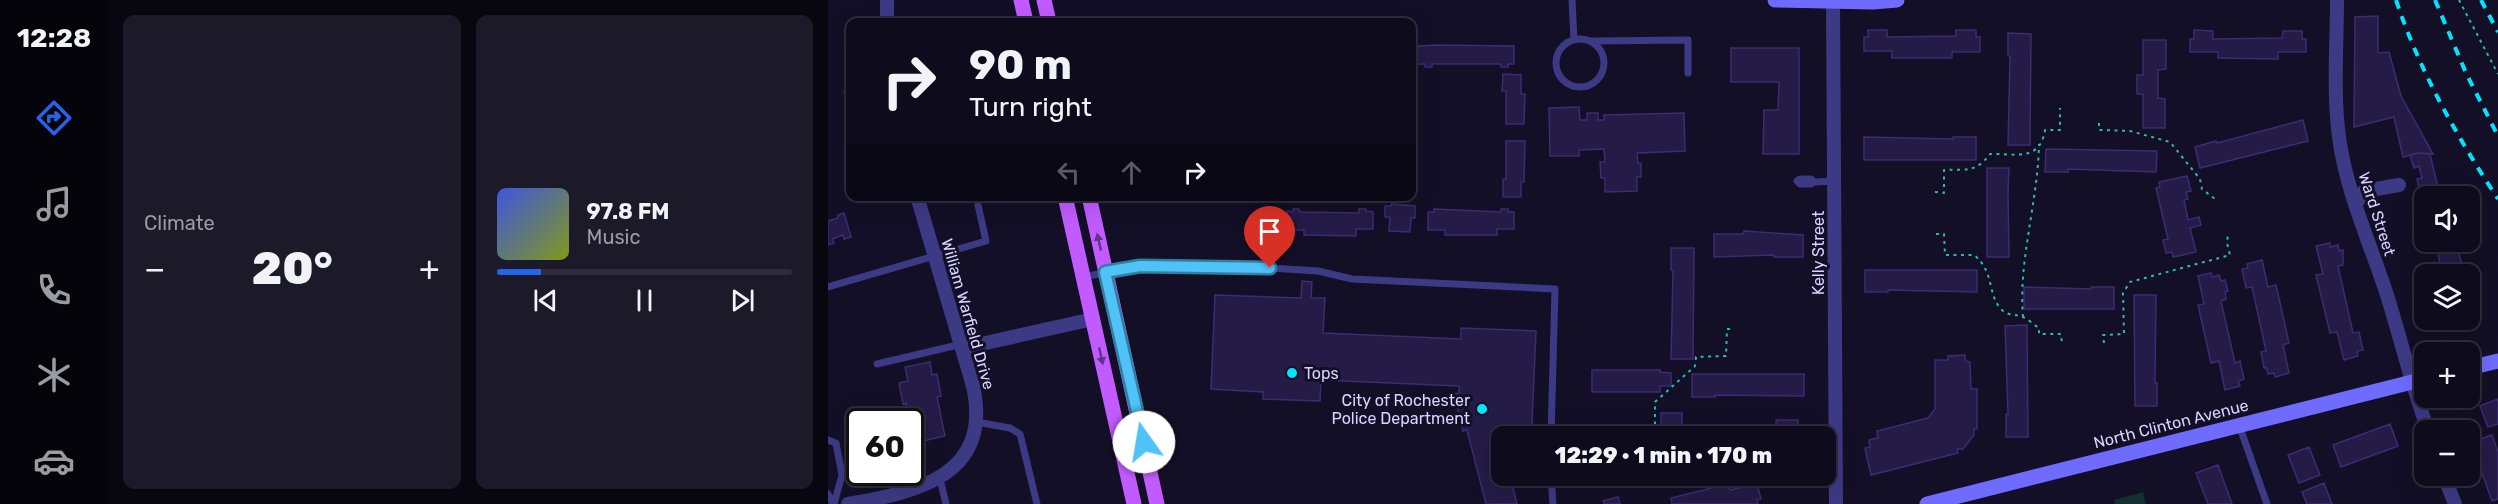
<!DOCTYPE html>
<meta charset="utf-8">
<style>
body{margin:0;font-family:Rubik,sans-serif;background:#1c1929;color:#f1f3f6;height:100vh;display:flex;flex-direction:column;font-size:22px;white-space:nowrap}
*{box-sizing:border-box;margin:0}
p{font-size:20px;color:#9b9ba3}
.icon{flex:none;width:33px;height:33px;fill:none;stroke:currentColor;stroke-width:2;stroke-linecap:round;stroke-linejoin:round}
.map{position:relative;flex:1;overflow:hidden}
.sheet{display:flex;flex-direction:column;gap:15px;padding:15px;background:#08060f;width:720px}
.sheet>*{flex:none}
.banner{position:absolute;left:18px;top:18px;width:570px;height:183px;border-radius:12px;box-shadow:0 6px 24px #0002,0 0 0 2px #2e2b3b;background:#0e0b1c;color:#f1f3f6;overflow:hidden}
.buttons{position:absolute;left:1586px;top:186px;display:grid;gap:12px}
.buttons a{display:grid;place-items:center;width:66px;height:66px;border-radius:12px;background:#0e0b1c;box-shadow:0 6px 24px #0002,0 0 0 2px #2e2b3b;font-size:30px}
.speed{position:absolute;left:18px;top:408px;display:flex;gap:12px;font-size:30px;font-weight:700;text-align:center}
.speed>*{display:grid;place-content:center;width:78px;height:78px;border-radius:50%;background:#0e0b1c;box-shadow:0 6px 24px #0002,0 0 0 2px #2e2b3b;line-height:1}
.speed .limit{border:3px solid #111;border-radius:9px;background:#fff;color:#111}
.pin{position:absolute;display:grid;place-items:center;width:51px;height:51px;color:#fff;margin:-62px -26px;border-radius:50% 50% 50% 0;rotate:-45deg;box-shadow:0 0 6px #0007}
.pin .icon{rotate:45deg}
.me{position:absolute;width:66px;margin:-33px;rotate:347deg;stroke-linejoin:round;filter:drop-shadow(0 0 4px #0008)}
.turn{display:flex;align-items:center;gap:21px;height:126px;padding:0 24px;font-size:27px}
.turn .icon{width:78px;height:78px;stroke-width:2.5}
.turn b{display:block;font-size:42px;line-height:51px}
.lanes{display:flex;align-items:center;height:57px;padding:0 24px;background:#0003;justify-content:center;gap:30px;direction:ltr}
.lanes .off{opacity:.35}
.big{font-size:45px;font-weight:800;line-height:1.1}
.sheet .card{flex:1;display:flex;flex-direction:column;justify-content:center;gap:9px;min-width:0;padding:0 21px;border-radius:12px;background:#1c1929}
.song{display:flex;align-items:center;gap:18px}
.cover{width:72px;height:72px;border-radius:9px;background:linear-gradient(135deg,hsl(230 70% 55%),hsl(70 70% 35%))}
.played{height:6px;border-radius:3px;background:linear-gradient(90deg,#2563eb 15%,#2e2b3b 15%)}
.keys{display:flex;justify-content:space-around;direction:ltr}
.heat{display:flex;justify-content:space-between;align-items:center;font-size:33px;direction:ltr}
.sheet .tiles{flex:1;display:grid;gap:15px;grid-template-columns:repeat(2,1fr)}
.trip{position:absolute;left:663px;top:426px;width:345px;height:60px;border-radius:12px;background:#0e0b1c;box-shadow:0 6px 24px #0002,0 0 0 2px #2e2b3b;font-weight:800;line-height:60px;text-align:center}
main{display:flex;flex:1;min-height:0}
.dock{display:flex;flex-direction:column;width:108px;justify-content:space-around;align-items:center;background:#06040b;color:#9b9ba3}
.dock .icon{width:42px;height:42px}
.dock .current{color:#2563eb}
.dock b{font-size:27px;color:#f1f3f6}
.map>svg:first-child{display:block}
.green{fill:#12302f}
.building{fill:#241b47;stroke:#3b2d73;stroke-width:1.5}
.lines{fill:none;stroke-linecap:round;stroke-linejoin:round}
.path{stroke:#2fb8b0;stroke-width:2;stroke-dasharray:3 4.5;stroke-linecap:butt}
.lane{stroke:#3d3a85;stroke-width:7}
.street{stroke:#3d3a85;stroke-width:14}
.secondary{stroke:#6f6bff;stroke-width:15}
.primary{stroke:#c25bff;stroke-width:15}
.rail{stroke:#00e5ff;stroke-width:4;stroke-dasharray:9 8;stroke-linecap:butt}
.oneway{fill:#623188}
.route-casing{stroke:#337fa1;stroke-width:15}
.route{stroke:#4fc3f7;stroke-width:10}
.poi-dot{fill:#00e5ff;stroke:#130f26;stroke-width:2}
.labels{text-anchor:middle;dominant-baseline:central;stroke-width:6;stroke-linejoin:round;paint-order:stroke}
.street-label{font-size:16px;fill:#d9d4ff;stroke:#130f26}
.poi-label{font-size:16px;fill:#d9d4ff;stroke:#130f26;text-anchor:start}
</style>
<main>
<nav class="dock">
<b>12:28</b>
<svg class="icon current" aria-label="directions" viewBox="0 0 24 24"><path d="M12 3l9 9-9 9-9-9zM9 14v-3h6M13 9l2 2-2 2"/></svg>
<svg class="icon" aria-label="music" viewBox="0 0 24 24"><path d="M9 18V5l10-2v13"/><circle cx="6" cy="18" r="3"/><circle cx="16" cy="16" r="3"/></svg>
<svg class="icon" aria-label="phone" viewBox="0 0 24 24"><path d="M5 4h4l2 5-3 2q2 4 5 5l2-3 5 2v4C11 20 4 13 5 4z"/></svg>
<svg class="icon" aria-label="climate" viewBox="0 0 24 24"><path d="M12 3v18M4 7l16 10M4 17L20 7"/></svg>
<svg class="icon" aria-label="car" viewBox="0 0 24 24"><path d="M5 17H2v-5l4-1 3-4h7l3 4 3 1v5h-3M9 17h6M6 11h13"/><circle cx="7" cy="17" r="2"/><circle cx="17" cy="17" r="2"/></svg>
</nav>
<section class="sheet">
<div class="tiles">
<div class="card"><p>Climate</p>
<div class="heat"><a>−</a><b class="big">20°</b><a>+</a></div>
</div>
<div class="card">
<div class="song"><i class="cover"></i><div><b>97.8 FM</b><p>Music</p></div></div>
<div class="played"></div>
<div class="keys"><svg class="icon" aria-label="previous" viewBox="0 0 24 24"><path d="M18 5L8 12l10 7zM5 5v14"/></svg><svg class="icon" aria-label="pause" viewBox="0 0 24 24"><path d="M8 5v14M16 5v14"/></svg><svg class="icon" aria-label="next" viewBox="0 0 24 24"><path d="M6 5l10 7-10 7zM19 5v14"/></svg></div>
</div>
</div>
</section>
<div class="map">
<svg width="1670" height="504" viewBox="0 0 1670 504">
<rect width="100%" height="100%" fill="#130f26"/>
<path class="green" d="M1315,492L1318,504H1287L1286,500Z"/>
<path class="building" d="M1550,16V53L1561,52L1573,96L1605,154L1590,153L1575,157L1566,117L1526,127L1527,17Z
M363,21H402V22H363Z
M1040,30H1059V37L1128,36V30H1148V37H1152V52H1124V58H1064V51H1036V37H1040Z
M1366,30L1385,31V39L1454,38L1455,31H1474V39H1478V52H1450V59L1390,58V52H1362V39H1366Z
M1180,33L1203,34L1202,145H1180L1182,56H1180Z
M1315,40H1338V69L1330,70V98L1337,99V128H1315V94H1309V75H1315Z
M608,45L686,46V64H680V67H673V64H604V67H597V64H589L590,46Z
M903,48H971V154H935L936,110H950L951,82H903Z
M675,74L693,75V94H697L696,124H678V91H674Z
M751,107L752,120H759V113H770V120H776V115L856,113L857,151L809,153L810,163H813V177H809V191L777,192V178H773L772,162H777L776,149L751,150V156H722L721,108Z
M1475,120L1480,141L1372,168L1367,147L1388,141L1389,143Z
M1036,137L1125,139V137H1148V160H1036Z
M678,141H697L696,182H693V197H675V179H678Z
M1218,149L1329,151L1328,172L1240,169V172H1217Z
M1590,153L1602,154L1612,196H1596V209L1589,179L1594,178L1591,166L1586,168L1582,155Z
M1159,168H1181L1180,191L1181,257H1159Z
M1359,176L1363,191L1358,192L1360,199L1356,200L1360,220L1371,217L1373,225L1362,228L1368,252L1345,257L1344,252L1338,253L1335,240L1340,239L1328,188L1332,187L1331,182Z
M452,196H469V201H452Z
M563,204L587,206V218H583L582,232L561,231L562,217H557V206H563Z
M465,209H471L472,212L531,213V209H538V211L545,212V229H528V236L476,235V230H459V211L465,212Z
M606,209L673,212V209H680V212H686V229H669V235H617V230H600V212H606Z
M16,213L23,237L16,239L15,235L4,239L6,243L0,245V221L10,218V215Z
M916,231L975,235V257H946V255L886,257V234H915Z
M1607,242H1628L1636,273L1615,274Z
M1502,243V247L1510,245L1511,251L1515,250V265L1510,266L1525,333L1531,332L1535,350L1529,351L1530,356L1516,360L1509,332L1502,333L1488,275L1495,274L1488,246Z
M843,248H866L865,359H843L845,271L843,270Z
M1434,260L1440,287L1448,285L1461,343L1455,345L1461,373L1447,377L1446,373L1440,374L1438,367L1436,368L1433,352L1438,351L1424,287L1418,288L1414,269L1420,268L1419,264Z
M1037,270H1149V292L1060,290V292H1037Z
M1383,273L1384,277L1391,275L1393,281L1397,280L1400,291L1397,292L1398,299L1393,301L1407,363L1412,361L1416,379L1410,381L1412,386L1397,390L1391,361L1383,363L1370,305L1376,304L1370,276Z
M474,281L484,282L483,298H497L495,333L633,339V328L708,331L704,423L708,436H674V476H682L689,504H658L639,430L635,431L626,394L631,393V386L493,380L492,401L435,399V392L383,389L387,295L473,298Z
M1196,287L1263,289V287H1286V309H1196Z
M1306,295H1328L1327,383H1329V406H1307Z
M1199,325L1200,437H1178V414H1180L1177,326Z
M1137,355V361L1142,362L1143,389H1149V429H1146V435L1135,449H1129L1130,453L1043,475L1037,448L1042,447L1041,440L1050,438L1049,431L1100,418L1107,409V360H1120V356Z
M102,362L104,375L109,374L113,396L109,397L117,436L86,443L78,403L75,404L71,383L80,381L77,367Z
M764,370H832V372L843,373V386H832V392H764Z
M864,374H976V396L887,395V397H864Z
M1670,399V424L1660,427L1652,406Z
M833,413H854V436H833Z
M948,420H970V436H948Z
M1562,424L1570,446L1513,467L1505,445Z
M1664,435L1670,452V499L1664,501L1643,442Z
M1481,447L1492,475L1471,483L1460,455Z
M1390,465L1404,504H1380L1368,473Z
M833,476H854V479H833Z
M948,476H970V479H948Z
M1496,483L1504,504H1479L1474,492Z
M900,484L902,490L929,484L933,499L929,500L930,504H844L843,498Z
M790,497L792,504H776L775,501Z"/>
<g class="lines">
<path class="path" d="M1631,0L1670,74
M1271,123V130L1302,131L1342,142L1372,179L1374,189L1387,199
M1107,192L1116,193V170C1138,169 1148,173 1162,154C1185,153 1212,163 1217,130H1232V108
M1108,234H1116L1117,255H1146C1167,272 1159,294 1173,309C1179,316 1188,314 1195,317C1200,319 1206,325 1211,328V334H1233L1234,344
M1195,317C1190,261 1210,202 1211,144
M1276,343L1275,335L1296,334L1295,293L1302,282L1402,255L1399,243L1400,234
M809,428L827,429V402L867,366L868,357L898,356L899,329H906"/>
<path class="lane" d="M744,0L746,40
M728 63a24 24 0 1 1 48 0a24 24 0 1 1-48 0Z
M763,41L860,40V73
M19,91L22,112
M969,181L972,184H983L986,182L1006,181
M969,181L972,179H983L986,182
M255,277L312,266L442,268L490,271L524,279L727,289L723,436
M0,287L158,241L150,205
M49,364L134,344
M148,422L182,428L192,434L209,504
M1411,425L1439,504
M0,440L8,443L14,475L6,504
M723,476L725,504
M112,479L118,504
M0,494L5,504"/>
<path class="street" d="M1509,0C1509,45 1505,92 1511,137C1518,191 1542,243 1559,295C1573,340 1584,386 1600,430
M1005,2L1008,504
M59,22V0
M1528,204L1536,191L1571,185
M135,348L265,319
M1616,476L1627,504
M20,504C89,492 165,476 145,386L89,196"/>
<path class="secondary" d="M947,0L1045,2L1069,0
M1641,368L1670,361
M1099,504L1596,379"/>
<path class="primary" d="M193,0L198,22
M216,0L221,22
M237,196L306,504
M261,196L329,504"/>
<path class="rail" d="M1568,0C1592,72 1628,135 1670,199
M1607,0L1638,73L1670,136
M1653,0L1670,32"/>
</g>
<defs><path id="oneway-solid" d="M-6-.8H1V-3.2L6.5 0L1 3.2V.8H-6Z" transform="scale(1.5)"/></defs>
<g class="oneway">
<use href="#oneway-solid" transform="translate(271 242) rotate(-103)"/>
<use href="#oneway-solid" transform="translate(273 356) rotate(78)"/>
</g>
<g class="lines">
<g class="route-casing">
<path id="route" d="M316,442L277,272L312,266L442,268"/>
</g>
<use href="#route" class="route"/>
</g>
<g class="poi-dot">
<circle cx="464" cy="373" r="6"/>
<circle cx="654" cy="409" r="6"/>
</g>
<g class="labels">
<g class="street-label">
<text transform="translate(1549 214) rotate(72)">Ward Street</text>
<text transform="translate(990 253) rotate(-90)">Kelly Street</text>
<text transform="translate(140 314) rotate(74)">William Warfield Drive</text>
<text transform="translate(1343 424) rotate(-14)">North Clinton Avenue</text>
</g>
<g class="poi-label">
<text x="476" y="373">Tops</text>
<text x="642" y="400" text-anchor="end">City of Rochester<tspan x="642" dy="18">Police Department</tspan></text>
</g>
</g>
</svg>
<div class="buttons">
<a><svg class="icon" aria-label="sound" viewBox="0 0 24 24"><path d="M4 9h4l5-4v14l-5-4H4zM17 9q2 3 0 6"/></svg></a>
<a><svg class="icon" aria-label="layers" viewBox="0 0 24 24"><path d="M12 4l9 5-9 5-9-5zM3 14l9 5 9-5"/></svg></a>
<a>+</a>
<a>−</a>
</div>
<div class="speed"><div class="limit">60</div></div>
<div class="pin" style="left:442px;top:268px;background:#d93025"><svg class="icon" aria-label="arrive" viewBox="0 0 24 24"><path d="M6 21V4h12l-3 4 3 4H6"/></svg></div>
<svg class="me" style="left:316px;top:442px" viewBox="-20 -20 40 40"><circle r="19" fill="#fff"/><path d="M0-13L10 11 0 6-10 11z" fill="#4fc3f7"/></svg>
<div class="trip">12:29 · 1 min · 170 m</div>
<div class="banner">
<div class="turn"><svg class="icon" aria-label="right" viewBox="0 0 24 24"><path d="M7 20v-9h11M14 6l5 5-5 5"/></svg><div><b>90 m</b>Turn right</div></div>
<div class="lanes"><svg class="icon off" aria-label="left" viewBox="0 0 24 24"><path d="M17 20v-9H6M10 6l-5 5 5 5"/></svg><svg class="icon off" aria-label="ahead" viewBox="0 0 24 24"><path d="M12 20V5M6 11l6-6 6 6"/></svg><svg class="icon" aria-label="right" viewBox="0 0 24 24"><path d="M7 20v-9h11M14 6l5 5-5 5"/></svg></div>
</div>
</div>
</main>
